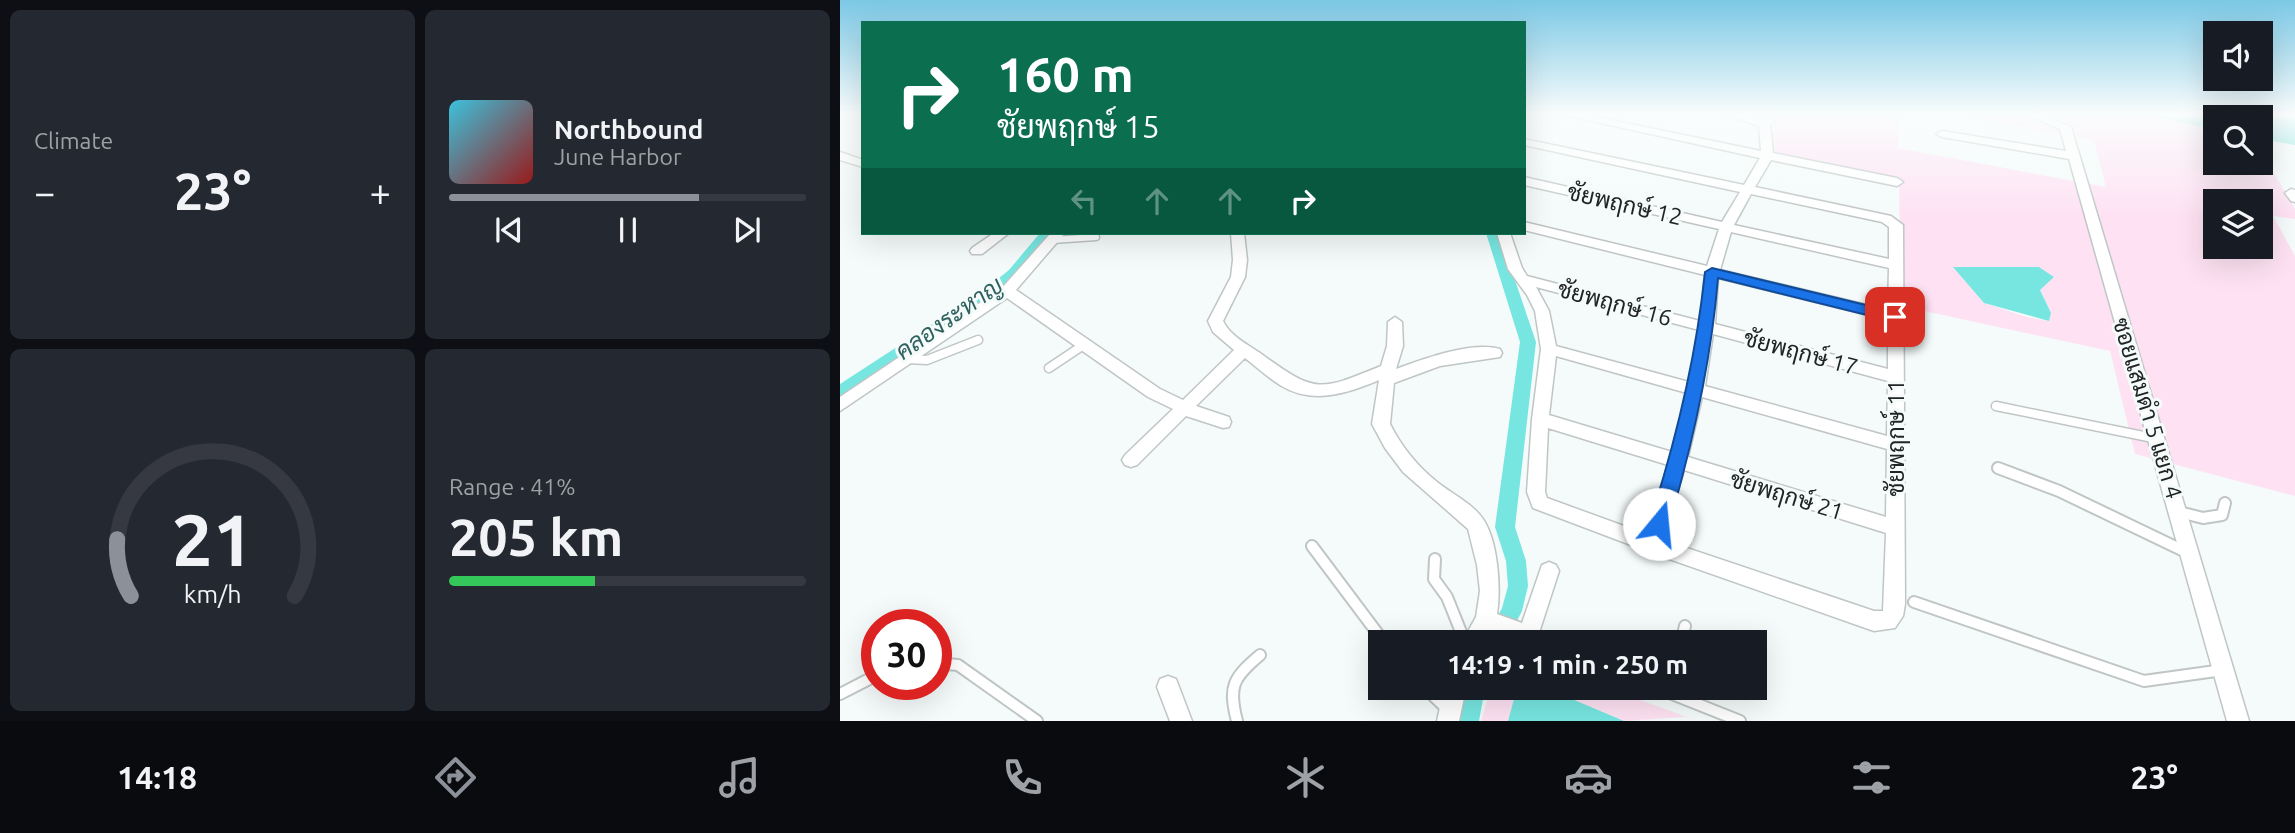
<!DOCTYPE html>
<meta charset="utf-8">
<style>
body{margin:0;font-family:Ubuntu,Sarabun,sans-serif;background:#242831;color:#f1f3f6;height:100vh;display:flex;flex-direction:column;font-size:26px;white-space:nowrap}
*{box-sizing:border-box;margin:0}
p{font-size:23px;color:#9ea1a6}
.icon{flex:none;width:38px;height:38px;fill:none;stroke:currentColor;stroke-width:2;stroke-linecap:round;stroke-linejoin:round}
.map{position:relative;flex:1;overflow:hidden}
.details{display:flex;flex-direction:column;gap:10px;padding:10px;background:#0d0f14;width:840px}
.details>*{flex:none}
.banner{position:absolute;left:21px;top:21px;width:665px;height:214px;border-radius:0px;box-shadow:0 7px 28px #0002;background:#0b6e4f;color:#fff;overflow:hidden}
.controls{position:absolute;left:1363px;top:21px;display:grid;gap:14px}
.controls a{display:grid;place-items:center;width:70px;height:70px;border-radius:0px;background:#171b24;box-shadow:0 7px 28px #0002;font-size:35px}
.speed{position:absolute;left:21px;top:609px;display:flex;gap:14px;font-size:35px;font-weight:700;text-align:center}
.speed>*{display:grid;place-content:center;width:91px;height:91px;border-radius:50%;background:#171b24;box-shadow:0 7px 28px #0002;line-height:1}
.speed .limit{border:10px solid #d22;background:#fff;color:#111}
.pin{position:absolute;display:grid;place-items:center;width:60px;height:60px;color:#fff;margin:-30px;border-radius:14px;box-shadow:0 4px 10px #0006}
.me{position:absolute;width:77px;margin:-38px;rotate:17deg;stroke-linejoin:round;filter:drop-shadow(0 0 5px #0008)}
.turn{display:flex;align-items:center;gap:24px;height:147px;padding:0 21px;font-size:32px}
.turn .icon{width:91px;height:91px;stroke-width:2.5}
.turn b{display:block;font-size:49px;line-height:60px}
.lanes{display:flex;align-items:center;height:66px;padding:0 21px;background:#0003;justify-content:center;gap:35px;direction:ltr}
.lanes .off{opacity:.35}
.big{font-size:52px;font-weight:700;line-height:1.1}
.details .card{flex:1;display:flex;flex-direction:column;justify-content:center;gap:10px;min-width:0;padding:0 24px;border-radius:10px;background:#242831}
.details .dial{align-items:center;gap:0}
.dial svg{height:182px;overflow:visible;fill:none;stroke:#363941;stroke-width:7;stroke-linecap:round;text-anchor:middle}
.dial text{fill:#f1f3f6;stroke:none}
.song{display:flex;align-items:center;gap:21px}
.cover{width:84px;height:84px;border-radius:10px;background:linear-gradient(135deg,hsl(190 70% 55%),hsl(0 70% 35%))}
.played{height:7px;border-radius:4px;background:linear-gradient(90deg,#8c9099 70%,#363941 70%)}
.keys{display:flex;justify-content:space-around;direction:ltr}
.heat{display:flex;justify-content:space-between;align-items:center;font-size:38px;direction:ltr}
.charge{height:10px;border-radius:5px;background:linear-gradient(90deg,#34c759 41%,#363941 0)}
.details .tiles{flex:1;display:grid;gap:10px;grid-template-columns:repeat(2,1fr)}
.trip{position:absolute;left:528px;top:630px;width:399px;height:70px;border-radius:0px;background:#171b24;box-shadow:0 7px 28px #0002;font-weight:700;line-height:70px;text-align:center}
.tab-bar{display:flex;height:112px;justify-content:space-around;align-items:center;background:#090b0e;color:#9ea1a6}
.tab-bar .icon{width:49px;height:49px}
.tab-bar .selected{color:#8c9099}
.tab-bar b{font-size:32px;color:#f1f3f6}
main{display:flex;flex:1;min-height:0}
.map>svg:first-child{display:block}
.green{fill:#fee2f3;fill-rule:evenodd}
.water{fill:#77e6e1}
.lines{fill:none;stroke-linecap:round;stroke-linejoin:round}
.canal{fill:#77e6e1;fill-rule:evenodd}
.lane-far2-casing{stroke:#bfc6c5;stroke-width:9}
.lane-far1-casing{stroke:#bfc6c5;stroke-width:11}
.lane-casing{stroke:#bfc6c5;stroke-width:14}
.street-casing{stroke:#bfc6c5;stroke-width:3}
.lane-far2{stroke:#fff;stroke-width:6}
.lane-far1{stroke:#fff;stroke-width:8}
.lane{stroke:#fff;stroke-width:10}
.street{fill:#fff;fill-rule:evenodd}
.route{fill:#1a73e8;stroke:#114b97;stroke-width:2}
.labels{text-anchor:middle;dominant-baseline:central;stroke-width:6;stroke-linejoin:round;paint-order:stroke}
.street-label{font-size:23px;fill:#212424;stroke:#f4fbfa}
.water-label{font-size:24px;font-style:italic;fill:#30615e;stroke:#f4fbfa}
</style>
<main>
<section class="details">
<div class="tiles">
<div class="card"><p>Climate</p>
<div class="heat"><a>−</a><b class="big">23°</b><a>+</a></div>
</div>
<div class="card">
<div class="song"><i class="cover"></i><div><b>Northbound</b><p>June Harbor</p></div></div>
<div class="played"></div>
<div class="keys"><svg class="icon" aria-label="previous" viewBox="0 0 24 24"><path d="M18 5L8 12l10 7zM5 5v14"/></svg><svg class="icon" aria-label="pause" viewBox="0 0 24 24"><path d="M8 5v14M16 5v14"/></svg><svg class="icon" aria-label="next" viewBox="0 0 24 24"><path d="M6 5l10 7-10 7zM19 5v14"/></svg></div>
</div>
<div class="card dial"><svg viewBox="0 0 100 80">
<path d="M14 69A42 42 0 1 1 86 69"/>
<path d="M14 69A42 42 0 0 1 8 44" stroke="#8c9099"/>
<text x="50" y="56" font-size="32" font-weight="700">21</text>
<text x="50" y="72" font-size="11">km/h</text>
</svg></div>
<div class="card"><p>Range · 41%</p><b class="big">205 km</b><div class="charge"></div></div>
</div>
</section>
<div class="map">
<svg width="1455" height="721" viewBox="0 0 1455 721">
<rect width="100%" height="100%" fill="#f4fbfa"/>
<path class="green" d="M932,115H1058V148L1266,187L1254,141L1120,115H1309L1375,130L1376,163H1421V151L1455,209V219L1433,216L1455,256V496L1295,454L1270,351L1061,306L1059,179L935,152L933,134L935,120ZM1376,201H1421V247H1376ZM1114,267L1150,268L1200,290L1211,313L1209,321L1187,317L1144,303Z
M651,688H677L668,721H641Z
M706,688H767L858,721L845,717L784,721Z"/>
<path class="water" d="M1309,115H1455V145L1421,139V117H1376L1375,130Z
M1113,267H1199L1214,277L1200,290L1211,313L1209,321L1144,303Z
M677,688H706L784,721H668Z"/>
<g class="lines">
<path class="canal" d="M200,233H214L179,276L153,297L0,398V384L143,291L169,270Z
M646,233H659L696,342L675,527L686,561L688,586L682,611L666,642H644L662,608L668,586L666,561L655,527L680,342Z
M623,688H645L639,721H617Z"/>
<g class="lane-far2-casing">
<path id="lane-far2" d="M212,240L256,237"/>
</g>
<g class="lane-far1-casing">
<path id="lane-far1" d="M67,359L87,360L138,340
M209,368L245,344
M1156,406L1318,439"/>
</g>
<g class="lane-casing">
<path id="lane" d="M1158,468L1219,491L1346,552
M1339,512L1363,518L1382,515L1385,503
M472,546L544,642
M595,559L594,579L607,597L625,642
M1074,602L1304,681L1383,670
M688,636L704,642
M841,642L845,626
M96,663L118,665L197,721
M585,688L607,709
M817,688L900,721
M0,694L37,675
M397,721C388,686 393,678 420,655"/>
</g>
<g class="street-casing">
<path id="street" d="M724,115H747L921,151L919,126L886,115H915L920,120L931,117L936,120L930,124L933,153L1057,178L1063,182L1057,186L931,160L915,187L1051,216L1063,225L1065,604L1063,616L1055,628L1034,631L812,553L693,508L687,492L692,419L701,349L695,311L687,295L668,269L657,233H670L682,268L687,276L860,321L865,275L684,230V222L867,266L879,229L684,185V177L882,222L900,192L684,145V139L904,185L920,158ZM911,194L1042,222L1049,227V259L894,225ZM891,232L1049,268L1048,310L880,270ZM878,278L1048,320V369L875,324ZM696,287L859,330L849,382L716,346L709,311ZM873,334L1048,381L1047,436L865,386ZM716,356L847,393L832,452L709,415ZM862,397L1047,449L1046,517L848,457ZM708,428L828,465L806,534L707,498L705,492ZM844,470L1046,533L1043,611H1034L823,540Z
M1188,115H1204L1231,127L1409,721H1387L1229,159L1102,137L1096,134L1102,131L1226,151L1220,129Z
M0,152L23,160V167L0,160Z
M1451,189L1455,190V202L1451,201L1445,193Z
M154,233H169L142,254H132L130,251L132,248Z
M211,233H225L176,290L320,389L343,400L394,350L373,332L368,321L391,277L393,260L391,233H404L407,260L405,277L383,321C390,336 407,344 420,353C475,393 478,392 541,366L547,346L548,322L555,317L562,322L563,346L556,369C583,359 632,341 660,349L662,353L660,357L600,366L554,383L550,424C561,446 577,466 597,482C612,494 632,503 643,519C658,541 661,588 657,614L682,623L702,565L709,562L716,565L719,571L696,642H678L651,631L644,642H622L636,617L640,591L637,565L628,529L563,472L545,448L532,424L539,380C506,394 472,405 440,385C427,377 417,367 405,358L356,406L389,417L391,422L389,427L383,428L346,416L297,465L291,467L285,465L282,460L285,455L333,409L308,397L167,298L0,411V397L162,288Z
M328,676L336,679L352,721H330L317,687L320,679Z
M604,688H626L619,721H597Z"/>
</g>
<use href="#lane-far2" class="lane-far2"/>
<use href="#lane-far1" class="lane-far1"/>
<use href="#lane" class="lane"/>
<use href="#street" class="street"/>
</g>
<linearGradient id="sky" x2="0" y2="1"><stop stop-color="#7bc8e5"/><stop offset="0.53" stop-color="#fafdfd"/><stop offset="1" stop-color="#fafdfd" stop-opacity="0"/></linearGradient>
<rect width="1455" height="216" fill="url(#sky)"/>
<path class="route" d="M872,268L1055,312L1063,317L1055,322L878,278C871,363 853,443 829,524L826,530L819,533L812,530L809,524C836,441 856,359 865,272Z"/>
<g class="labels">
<g class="street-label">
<text transform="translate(785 204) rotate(13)">ชัยพฤกษ์ 12</text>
<text transform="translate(775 303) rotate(15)">ชัยพฤกษ์ 16</text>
<text transform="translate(961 352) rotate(15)">ชัยพฤกษ์ 17</text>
<text transform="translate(1308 408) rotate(73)">ซอยแสมดำ 5 แยก 4</text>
<text transform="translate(1055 438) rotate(-90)">ชัยพฤกษ์ 11</text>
<text transform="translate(947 495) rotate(17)">ชัยพฤกษ์ 21</text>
</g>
<g class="water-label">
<text transform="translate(109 318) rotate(-35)">คลองระหาญ</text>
</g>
</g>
</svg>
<div class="controls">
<a><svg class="icon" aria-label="sound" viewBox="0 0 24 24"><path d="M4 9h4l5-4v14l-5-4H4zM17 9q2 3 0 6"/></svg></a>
<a><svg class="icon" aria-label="search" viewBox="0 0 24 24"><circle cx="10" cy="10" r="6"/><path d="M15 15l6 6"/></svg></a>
<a><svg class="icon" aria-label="layers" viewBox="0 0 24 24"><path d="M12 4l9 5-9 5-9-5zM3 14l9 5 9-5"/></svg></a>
</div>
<div class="speed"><div class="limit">30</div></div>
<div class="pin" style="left:1055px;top:317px;background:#d93025"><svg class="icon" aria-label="arrive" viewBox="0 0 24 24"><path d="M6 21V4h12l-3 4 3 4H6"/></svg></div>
<svg class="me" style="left:819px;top:524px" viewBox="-20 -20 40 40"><circle r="19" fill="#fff"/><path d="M0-13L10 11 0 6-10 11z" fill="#1a73e8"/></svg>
<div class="trip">14:19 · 1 min · 250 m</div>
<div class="banner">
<div class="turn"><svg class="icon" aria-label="right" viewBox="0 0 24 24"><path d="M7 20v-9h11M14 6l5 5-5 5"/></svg><div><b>160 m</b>ชัยพฤกษ์ 15</div></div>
<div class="lanes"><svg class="icon off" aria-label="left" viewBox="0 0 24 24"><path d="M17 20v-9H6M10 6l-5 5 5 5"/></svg><svg class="icon off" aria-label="ahead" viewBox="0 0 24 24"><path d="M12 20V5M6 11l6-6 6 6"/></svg><svg class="icon off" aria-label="ahead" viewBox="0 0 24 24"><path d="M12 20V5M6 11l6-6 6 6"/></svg><svg class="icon" aria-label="right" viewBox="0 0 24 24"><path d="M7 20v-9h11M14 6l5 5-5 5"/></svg></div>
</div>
</div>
</main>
<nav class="tab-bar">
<b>14:18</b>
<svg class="icon selected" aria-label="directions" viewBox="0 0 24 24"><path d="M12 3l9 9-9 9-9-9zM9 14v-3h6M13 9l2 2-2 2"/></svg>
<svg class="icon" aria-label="music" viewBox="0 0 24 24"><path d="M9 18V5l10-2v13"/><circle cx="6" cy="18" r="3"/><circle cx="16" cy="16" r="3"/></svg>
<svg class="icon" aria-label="phone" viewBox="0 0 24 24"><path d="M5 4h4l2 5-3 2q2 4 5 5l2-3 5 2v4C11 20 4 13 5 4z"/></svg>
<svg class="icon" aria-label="climate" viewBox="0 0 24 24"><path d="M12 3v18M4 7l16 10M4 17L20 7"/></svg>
<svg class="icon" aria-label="car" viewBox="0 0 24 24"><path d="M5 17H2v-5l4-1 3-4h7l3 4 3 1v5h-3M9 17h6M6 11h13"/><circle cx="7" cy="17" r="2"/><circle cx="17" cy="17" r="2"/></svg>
<svg class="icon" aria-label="filters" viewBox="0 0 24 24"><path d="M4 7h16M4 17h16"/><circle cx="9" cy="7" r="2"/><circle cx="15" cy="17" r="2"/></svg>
<b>23°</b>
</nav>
